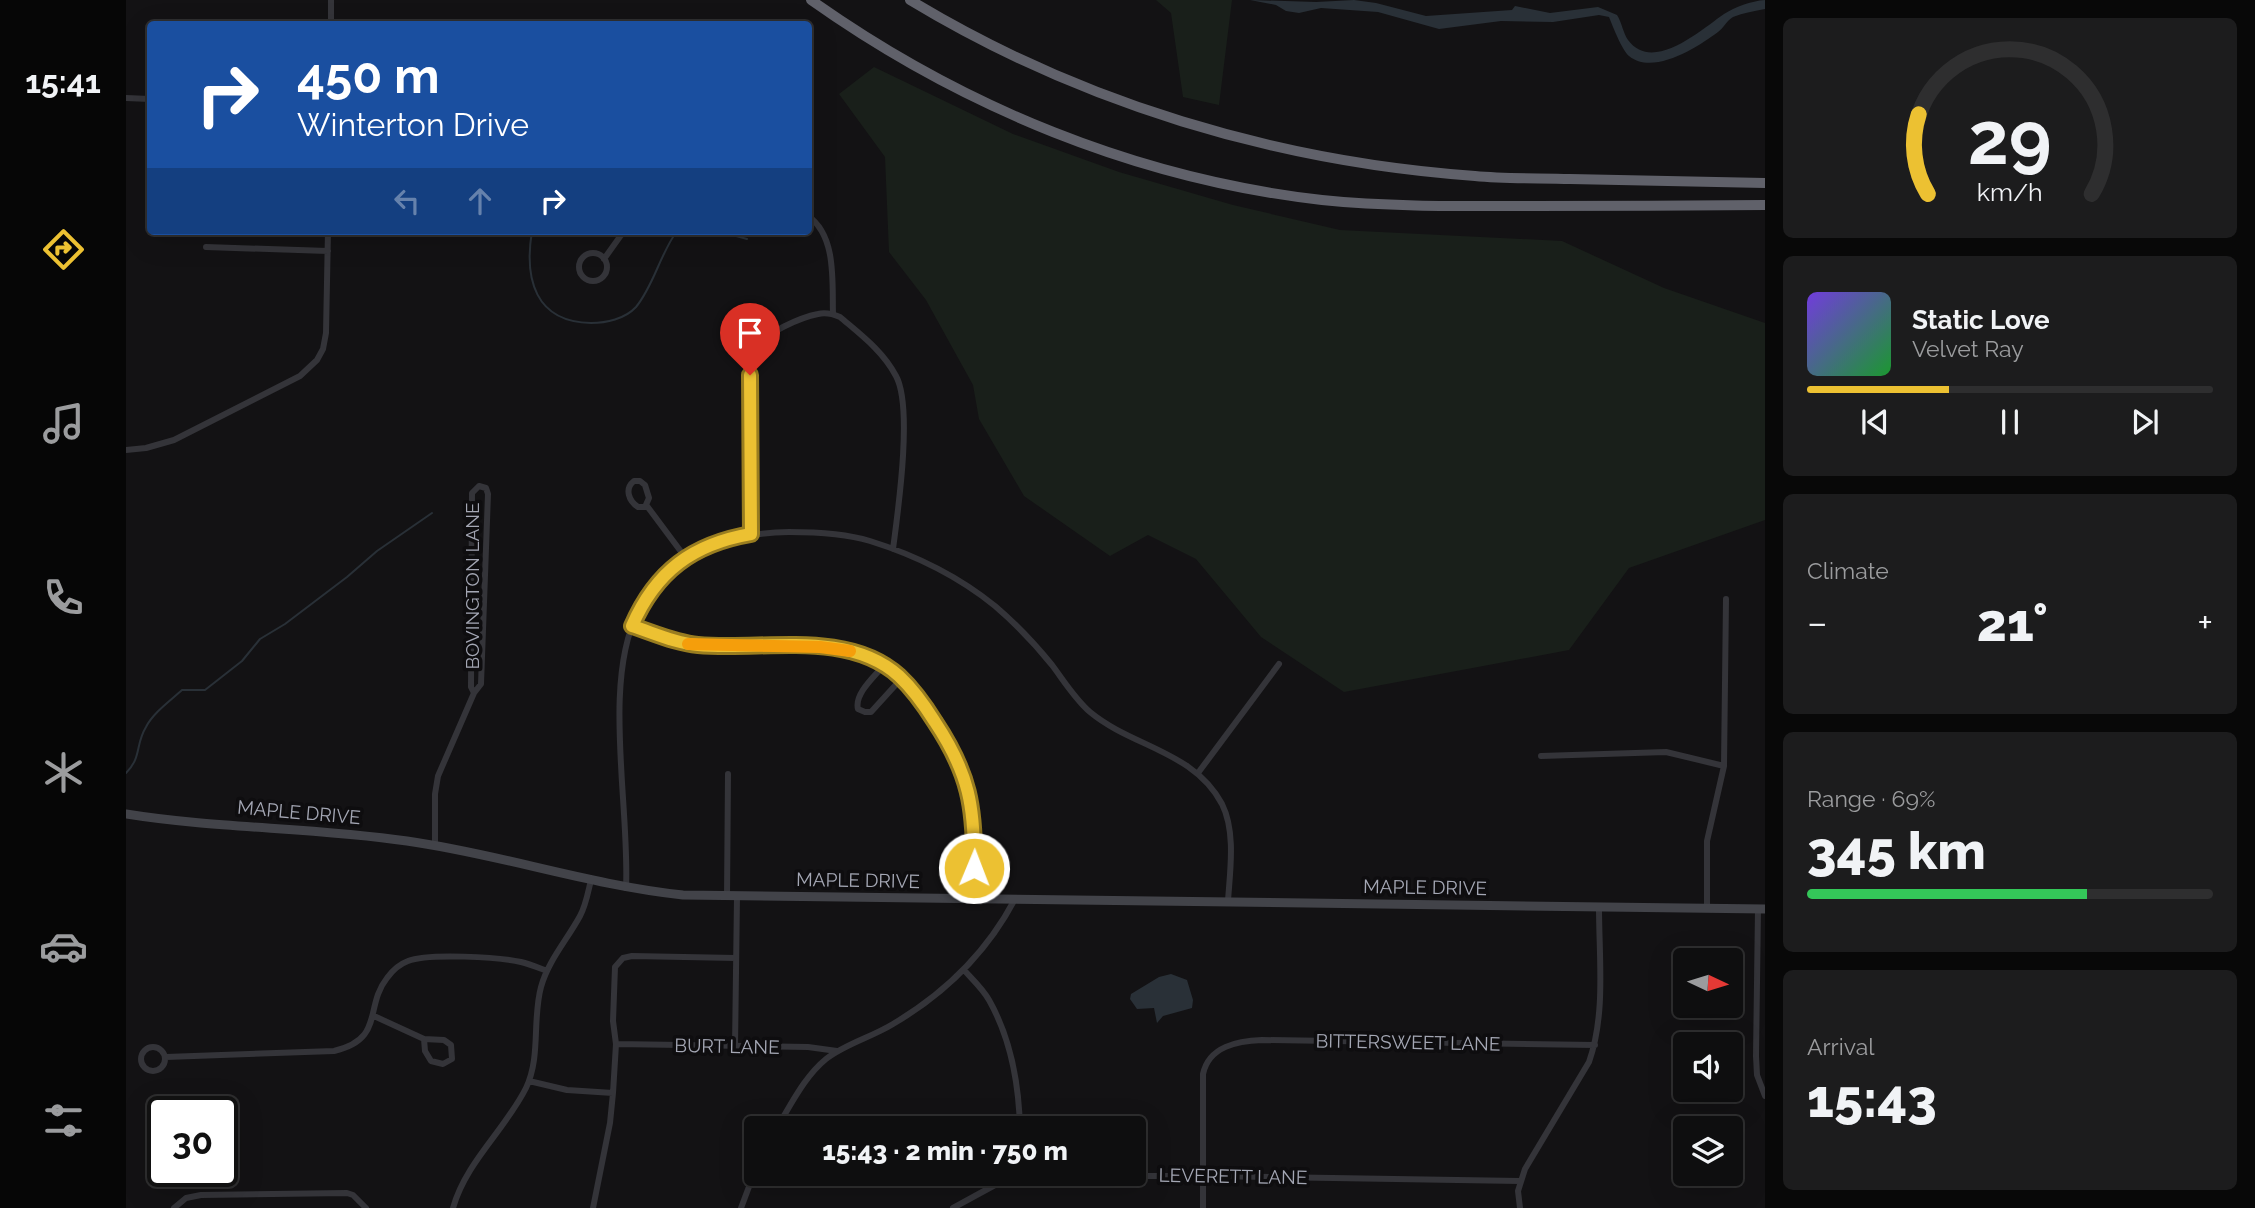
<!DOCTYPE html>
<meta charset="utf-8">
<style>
body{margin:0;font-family:Raleway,sans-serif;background:#1c1c1d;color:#f1f3f6;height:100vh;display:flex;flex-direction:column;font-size:26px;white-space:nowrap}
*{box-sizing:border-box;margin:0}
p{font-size:23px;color:#9b9c9e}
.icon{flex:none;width:38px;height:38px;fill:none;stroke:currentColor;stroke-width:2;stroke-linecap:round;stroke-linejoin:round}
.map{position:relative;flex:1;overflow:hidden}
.details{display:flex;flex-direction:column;gap:18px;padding:18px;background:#080808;width:490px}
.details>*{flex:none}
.banner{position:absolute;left:21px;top:21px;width:665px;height:214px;border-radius:7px;box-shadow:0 7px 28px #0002,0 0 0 2px #2e2e2f;background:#1a4fa0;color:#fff;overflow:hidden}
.needle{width:46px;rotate:94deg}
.tools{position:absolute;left:1547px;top:948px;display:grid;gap:14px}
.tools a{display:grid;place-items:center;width:70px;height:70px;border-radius:7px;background:#0e0e0f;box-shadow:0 7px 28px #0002,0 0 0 2px #2e2e2f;font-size:35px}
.speed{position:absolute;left:21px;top:1096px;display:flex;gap:14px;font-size:35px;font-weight:700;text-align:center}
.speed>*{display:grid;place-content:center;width:91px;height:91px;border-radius:50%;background:#0e0e0f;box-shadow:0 7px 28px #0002,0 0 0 2px #2e2e2f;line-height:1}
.speed .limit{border:4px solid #111;border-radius:10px;background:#fff;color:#111}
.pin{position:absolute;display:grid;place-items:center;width:60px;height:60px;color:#fff;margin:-72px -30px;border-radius:50% 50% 50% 0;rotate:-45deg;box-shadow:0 0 7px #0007}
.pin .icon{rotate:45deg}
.me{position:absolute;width:77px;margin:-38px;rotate:1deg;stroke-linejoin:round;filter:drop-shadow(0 0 5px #0008)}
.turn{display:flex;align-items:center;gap:24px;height:147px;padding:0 35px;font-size:32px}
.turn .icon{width:91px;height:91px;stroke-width:2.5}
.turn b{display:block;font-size:49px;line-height:60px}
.lanes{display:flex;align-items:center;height:66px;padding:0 35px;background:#0003;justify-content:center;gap:35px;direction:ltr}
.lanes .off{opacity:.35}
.big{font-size:52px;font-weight:800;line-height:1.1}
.details .widget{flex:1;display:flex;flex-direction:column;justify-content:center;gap:10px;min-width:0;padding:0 24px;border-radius:10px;background:#1c1c1d}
.details .dial{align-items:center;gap:0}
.dial svg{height:182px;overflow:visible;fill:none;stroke:#2e2e2f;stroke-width:7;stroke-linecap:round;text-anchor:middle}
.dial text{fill:#f1f3f6;stroke:none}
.song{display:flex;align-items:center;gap:21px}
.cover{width:84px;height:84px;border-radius:10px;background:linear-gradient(135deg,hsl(260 70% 55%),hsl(130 70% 35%))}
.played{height:7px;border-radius:4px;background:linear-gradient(90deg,#ecc132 35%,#2e2e2f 35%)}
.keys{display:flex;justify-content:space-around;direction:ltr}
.heat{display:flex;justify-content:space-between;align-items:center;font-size:38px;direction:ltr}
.charge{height:10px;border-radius:5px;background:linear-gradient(90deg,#34c759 69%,#2e2e2f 0)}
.trip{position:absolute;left:618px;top:1116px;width:402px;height:70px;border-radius:7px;background:#0e0e0f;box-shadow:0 7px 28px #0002,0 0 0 2px #2e2e2f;font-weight:800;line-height:70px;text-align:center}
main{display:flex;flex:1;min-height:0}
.menu{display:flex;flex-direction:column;width:126px;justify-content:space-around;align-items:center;background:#060606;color:#9b9c9e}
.menu .icon{width:49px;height:49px}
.menu .active{color:#ecc132}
.menu b{font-size:32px;color:#f1f3f6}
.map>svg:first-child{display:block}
.green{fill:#191f1a}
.water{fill:#293037}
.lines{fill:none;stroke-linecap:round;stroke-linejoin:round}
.stream{stroke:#293037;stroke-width:2}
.street{stroke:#343439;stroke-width:6}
.secondary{stroke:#424349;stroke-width:9}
.highway{stroke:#60616a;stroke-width:10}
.route-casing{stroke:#997d20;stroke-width:18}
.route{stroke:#ecc132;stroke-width:12}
.slow{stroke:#f59e0b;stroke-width:12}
.labels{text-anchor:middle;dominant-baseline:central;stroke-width:7;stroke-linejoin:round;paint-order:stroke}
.street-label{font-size:19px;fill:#a4a7b4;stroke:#0e0d0f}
</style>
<main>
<nav class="menu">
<b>15:41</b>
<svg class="icon active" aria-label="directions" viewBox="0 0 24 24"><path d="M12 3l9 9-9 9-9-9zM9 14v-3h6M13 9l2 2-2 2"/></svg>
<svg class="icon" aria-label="music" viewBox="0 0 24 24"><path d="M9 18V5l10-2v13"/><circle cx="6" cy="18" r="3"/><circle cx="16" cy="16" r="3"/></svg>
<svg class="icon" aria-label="phone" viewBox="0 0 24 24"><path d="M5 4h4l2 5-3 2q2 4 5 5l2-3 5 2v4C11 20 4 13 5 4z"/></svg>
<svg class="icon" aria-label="climate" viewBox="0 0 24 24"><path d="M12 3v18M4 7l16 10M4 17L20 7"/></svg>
<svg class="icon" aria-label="car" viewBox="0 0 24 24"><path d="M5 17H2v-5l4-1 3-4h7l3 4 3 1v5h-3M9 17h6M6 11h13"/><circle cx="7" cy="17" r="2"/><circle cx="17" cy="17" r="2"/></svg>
<svg class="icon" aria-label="filters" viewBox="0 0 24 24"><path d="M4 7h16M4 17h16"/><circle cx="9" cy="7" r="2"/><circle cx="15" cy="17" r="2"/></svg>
</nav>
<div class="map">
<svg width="1639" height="1208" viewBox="0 0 1639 1208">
<rect width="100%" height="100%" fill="#131214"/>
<path class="green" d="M1030,0H1106L1093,105L1057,97L1045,13Z
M748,67L887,134L993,172L1107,205L1214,230L1436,241L1538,288L1639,323V520L1503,568L1443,650L1218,692L1135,637L1070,559L1022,535L984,556L898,496L853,419L847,385L800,300L763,252L759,157L713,94Z"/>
<path class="water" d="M1124,0L1190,2L1228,0L1250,3L1300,16L1386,10L1389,6L1424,13L1472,7L1491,15C1496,23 1497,33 1502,40C1527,74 1576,29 1598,14C1609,7 1625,1 1639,0V9C1629,11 1617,13 1607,17C1600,21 1598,28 1592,32C1572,47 1527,76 1503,56C1496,50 1487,27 1483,17L1473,15L1427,22L1375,21L1313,29L1252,12L1195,8L1173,13L1160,11L1150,5Z
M1045,974L1061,980L1067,1000L1066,1008L1037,1016L1031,1023L1028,1008L1011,1009L1004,999L1005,994L1033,977Z"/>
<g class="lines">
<path class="stream" d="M406,231C398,279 409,322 465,323C480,323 499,319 510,307C528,285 534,254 551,231
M592,231L621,239
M0,773C16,757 9,745 20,727C27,713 44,701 56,690H79L116,661L134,639L159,624L221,577L251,551L306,513"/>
<path class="street" d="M205,24V0
M0,98L24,99
M682,216C711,236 706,283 707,314
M80,247L202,251
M453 267a14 14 0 1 1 28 0a14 14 0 1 1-28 0Z
M478,259L498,231
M0,450L20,448L48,440L174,376L191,360L197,349L200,333L202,231
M508,481H514L519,485L523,498L519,507H512C503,501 498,489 508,481Z
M521,506L559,557
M625,534L624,375C625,366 625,356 630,348C638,333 676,317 692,314C700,312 707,314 714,317C734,334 757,351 770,376C787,407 772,511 767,549
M506,626C522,632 539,639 556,643C572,646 588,645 604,645C642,645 684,642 721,650C751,656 771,673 790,696C845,763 853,815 847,899
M758,665C749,676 728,694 732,709L739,712H745L775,679
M1415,756L1540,752L1598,766
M1072,773L1153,664
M309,845V794L312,776L348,693L355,684L362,494L360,488L353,486L346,493L345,687L348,693
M500,888C504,808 476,683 512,612C543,553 600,533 663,532C690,532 718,533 744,541C789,555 832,576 869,606C890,624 909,644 926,665C938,681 949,699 964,712C1006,747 1068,751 1096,804C1110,832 1104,871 1102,901
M601,897L602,774
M1581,909V841L1598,766L1600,599
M1632,909L1630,1056L1631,1075L1639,1096
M838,970C847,980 857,989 863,1000C885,1039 893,1085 894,1129
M248,1016L298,1039
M298,1039L318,1040L325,1045L326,1059L317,1064L305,1061L299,1051Z
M490,1044L682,1047L711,1051
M15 1059a12 12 0 1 1 24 0a12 12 0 1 1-24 0Z
M609,1047L611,897
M40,1057L208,1051C259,1039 238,1007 261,978C266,971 274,964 282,961C301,953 374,957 395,962C404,964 413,968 421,971
M403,1081L441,1090L487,1093
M650,1129C665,1105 678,1077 700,1059C719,1044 746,1037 767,1024C818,994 861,952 889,899
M48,1208L60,1198L75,1195L221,1193L227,1195L240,1208
M327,1208C340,1162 379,1130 400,1088C415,1057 406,1020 415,987C422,961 441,940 454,916C460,905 462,892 465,880
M467,1208L484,1123L487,1093L490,1044L487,1021L489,967L497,958L506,956L610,958
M615,1208L630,1168
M827,1208L869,1185L895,1176H1077L1394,1181
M1077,1208V1074C1083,1046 1112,1041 1136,1040L1469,1045
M1394,1208L1392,1191L1399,1169L1463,1062C1480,1014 1473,958 1473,907"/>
<path class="secondary" d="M0,814C93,829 188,827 281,841C374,854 463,885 557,895L1639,909"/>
<path class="highway" d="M685,0C836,107 1011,179 1196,200C1266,207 1336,206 1407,206C1484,206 1562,206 1639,205
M784,0C954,103 1151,162 1349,176C1380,179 1412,178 1444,179C1509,180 1574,182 1639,183"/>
</g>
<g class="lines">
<g class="route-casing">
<path id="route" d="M624,375L625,534C567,544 530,571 506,626C528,633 549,643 572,645C636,651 721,629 773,676C787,689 799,706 809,722C843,773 849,807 848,868"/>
</g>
<use href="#route" class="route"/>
<path class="slow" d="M562,644L694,647L724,651"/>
</g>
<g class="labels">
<g class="street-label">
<text transform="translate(346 586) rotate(-90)">BOVINGTON LANE</text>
<text transform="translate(173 812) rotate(5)">MAPLE DRIVE</text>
<text transform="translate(732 880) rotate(1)">MAPLE DRIVE</text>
<text transform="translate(1299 887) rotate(1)">MAPLE DRIVE</text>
<text transform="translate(1282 1042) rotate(1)">BITTERSWEET LANE</text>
<text transform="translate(601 1046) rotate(1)">BURT LANE</text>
<text transform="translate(1107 1176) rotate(1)">LEVERETT LANE</text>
</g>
</g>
</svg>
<div class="tools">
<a><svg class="needle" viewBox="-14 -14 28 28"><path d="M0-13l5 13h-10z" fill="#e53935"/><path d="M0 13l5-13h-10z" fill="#9b9c9e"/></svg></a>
<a><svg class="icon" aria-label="sound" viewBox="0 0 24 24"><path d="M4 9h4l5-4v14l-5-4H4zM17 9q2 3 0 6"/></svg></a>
<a><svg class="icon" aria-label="layers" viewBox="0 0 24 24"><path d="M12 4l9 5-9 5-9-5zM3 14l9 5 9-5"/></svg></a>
</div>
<div class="speed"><div class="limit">30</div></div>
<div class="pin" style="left:624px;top:375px;background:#d93025"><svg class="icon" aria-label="arrive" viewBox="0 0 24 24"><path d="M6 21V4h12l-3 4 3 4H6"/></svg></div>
<svg class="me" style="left:848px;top:868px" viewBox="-20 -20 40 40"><circle r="17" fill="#ecc132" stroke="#fff" stroke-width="3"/><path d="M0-11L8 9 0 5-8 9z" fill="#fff"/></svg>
<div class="trip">15:43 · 2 min · 750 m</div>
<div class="banner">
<div class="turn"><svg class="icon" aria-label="right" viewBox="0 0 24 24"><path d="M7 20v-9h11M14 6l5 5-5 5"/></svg><div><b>450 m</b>Winterton Drive</div></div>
<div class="lanes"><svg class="icon off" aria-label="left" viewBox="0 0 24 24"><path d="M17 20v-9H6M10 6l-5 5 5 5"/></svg><svg class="icon off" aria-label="ahead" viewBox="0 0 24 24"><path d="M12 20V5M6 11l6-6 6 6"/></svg><svg class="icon" aria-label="right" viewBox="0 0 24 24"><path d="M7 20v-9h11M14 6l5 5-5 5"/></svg></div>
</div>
</div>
<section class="details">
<div class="widget dial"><svg viewBox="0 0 100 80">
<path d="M14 69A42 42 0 1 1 86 69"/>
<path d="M14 69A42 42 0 0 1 10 34" stroke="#ecc132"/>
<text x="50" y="56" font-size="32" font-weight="700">29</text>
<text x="50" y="72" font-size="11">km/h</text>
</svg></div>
<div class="widget">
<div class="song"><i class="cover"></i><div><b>Static Love</b><p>Velvet Ray</p></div></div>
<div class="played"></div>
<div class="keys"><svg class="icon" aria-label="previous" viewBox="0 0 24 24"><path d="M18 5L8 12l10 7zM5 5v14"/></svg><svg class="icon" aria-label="pause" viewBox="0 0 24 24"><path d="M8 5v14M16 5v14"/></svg><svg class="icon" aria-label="next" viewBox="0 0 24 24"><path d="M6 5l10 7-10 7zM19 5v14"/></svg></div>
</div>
<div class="widget"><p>Climate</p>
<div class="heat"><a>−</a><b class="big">21°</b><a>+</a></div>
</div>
<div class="widget"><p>Range · 69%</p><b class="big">345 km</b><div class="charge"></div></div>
<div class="widget"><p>Arrival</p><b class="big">15:43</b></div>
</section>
</main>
